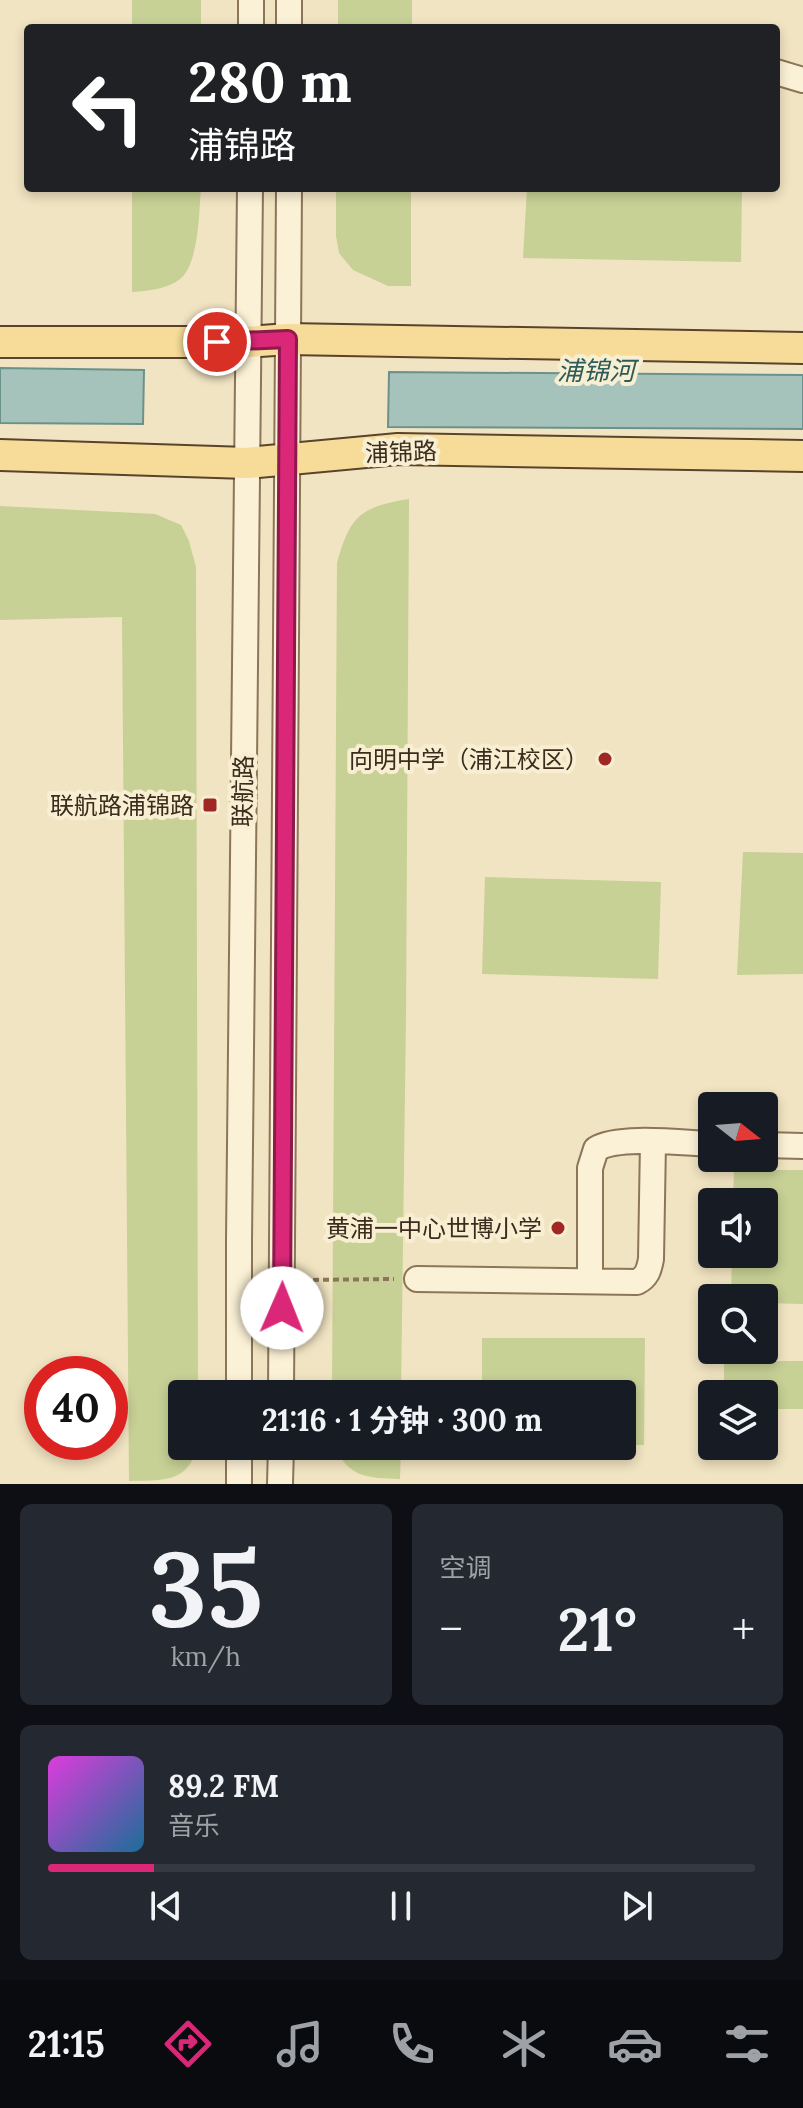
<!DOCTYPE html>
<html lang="zh">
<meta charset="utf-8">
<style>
body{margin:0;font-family:Lora,"Noto Sans SC",serif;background:#242831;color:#f1f3f6;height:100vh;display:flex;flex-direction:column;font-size:30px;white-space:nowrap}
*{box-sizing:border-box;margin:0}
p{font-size:26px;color:#9ea1a6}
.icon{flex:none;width:44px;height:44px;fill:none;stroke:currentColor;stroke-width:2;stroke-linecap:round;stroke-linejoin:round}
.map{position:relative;height:1484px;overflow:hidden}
.drawer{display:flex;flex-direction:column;gap:20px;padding:20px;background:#0d0f14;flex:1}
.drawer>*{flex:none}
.banner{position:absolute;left:24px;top:24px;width:756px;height:168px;border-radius:8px;box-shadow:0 4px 12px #0003;background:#202124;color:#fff;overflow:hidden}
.needle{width:52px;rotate:107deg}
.controls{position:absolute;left:698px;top:1092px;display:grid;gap:16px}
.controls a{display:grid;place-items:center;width:80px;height:80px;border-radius:8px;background:#171b24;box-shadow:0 4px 12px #0003;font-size:40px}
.speed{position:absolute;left:24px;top:1356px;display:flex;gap:16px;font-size:40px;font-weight:700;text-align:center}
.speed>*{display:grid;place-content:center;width:104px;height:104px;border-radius:50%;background:#171b24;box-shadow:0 4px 12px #0003;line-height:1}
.speed .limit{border:12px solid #d22;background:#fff;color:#111}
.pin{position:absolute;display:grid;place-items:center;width:68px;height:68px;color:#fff;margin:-34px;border:4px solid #fff;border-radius:50%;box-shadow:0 2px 8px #0007}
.me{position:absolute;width:88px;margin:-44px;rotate:1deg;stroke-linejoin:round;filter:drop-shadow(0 0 6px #0008)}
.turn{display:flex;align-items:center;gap:28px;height:168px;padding:0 32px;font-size:36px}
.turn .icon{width:104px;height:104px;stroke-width:2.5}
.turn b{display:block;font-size:56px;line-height:68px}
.big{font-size:60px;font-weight:700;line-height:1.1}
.drawer .widget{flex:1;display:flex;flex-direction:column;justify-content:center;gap:12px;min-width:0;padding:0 28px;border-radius:12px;background:#242831}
.drawer .dial{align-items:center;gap:0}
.dial b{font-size:104px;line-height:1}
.song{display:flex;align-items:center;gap:24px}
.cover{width:96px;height:96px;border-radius:12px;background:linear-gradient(135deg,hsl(300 70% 55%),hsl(200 70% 35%))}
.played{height:8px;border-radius:4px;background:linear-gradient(90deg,#db2777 15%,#363941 15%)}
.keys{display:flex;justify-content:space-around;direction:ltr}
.heat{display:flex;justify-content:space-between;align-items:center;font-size:44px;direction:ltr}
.drawer .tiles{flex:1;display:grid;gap:20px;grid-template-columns:1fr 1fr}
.widget:last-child{grid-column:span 2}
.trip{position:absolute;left:168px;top:1380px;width:468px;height:80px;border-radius:8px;background:#171b24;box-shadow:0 4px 12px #0003;font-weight:700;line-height:80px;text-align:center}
.tabs{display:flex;height:128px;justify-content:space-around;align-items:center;background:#090b0e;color:#9ea1a6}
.tabs .icon{width:56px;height:56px}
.tabs .active{color:#db2777}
.tabs b{font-size:36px;color:#f1f3f6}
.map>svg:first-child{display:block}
.green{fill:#c7d095}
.water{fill:#a5c3bb;stroke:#6b928a;stroke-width:2}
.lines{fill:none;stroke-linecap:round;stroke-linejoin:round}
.minor-casing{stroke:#8c7558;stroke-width:28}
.major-casing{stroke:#59432c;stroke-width:34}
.path{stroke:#8c7558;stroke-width:4;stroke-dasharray:6 4;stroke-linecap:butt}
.minor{stroke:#fbf1d6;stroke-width:24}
.major{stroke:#f6dc98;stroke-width:30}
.route-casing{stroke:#8e194d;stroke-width:20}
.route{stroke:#db2777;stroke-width:14}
.poi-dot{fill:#9f2824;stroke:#f8eed2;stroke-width:3}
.labels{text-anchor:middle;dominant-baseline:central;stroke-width:8;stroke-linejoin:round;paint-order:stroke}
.street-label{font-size:24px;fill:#3b2c1d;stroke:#f8eed2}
.poi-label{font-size:24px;fill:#3b2c1d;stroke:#f8eed2;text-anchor:end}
.water-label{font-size:26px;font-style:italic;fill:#2b5b5a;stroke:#f8eed2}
</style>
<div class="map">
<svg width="803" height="1484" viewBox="0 0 803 1484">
<rect width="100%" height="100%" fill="#f1e4c2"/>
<path class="green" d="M132,0H201V28H132Z
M338,0H412V28H338Z
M132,188H201C199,211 199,264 180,279C168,289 147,291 132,292Z
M336,188H411V286H388L353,270L339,253L336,236Z
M527,188H742L741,262L523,258Z
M409,499L406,1015L401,1394H332L337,563C350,516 360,507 409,499Z
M0,506L155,514L181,525L189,541L196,567L198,1394H182V1446H197C189,1484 161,1480 129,1481L122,617L0,620Z
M743,852L803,853V974L737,975Z
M485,877L661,882L658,979L482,974Z
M734,1170H803V1304L764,1303V1298H731L732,1254H764V1202H733Z
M482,1338H645L644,1445H622V1394H482Z
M724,1361H803V1409H764V1394H724Z
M334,1446H401L400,1479C368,1478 349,1478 334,1446Z"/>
<path class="water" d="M0,368L144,370L143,424L0,423Z
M389,372L803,375V429L388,427Z"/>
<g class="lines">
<g class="minor-casing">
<path id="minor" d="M251,28V0
M289,28V0
M776,72L803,80
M764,1145L803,1146
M417,1279L637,1282C647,1277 649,1270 651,1259L653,1142
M590,1281V1168L596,1149C618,1135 684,1143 712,1144
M239,1394V1241L250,188
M281,1394L289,188
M239,1446V1484
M280,1484L281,1446"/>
</g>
<g class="major-casing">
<path id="major" d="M0,342H248L288,339L803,348
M0,455L247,463L398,449L803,456"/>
</g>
<path class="path" d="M303,1280L394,1279"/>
<use href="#minor" class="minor"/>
<use href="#major" class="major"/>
</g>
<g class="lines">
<g class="route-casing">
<path id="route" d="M217,342L288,339L282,1308"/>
</g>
<use href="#route" class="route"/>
</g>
<g class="poi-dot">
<circle cx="605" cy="759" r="8"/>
<rect x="202" y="797" width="16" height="16" rx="4"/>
<circle cx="558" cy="1228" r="8"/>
</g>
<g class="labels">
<g class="street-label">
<text transform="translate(401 452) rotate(-2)">浦锦路</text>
<text transform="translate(243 791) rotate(-89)">联航路</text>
</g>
<g class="poi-label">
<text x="589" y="759">向明中学（浦江校区）</text>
<text x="194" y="805">联航路浦锦路</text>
<text x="542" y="1228">黄浦一中心世博小学</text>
</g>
<g class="water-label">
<text x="596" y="370">浦锦河</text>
</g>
</g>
</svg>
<div class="controls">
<a><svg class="needle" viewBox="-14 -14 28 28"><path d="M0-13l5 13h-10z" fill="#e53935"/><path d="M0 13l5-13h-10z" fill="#9ea1a6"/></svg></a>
<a><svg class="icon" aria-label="sound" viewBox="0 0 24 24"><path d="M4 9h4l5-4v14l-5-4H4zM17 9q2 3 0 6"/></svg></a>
<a><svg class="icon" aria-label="search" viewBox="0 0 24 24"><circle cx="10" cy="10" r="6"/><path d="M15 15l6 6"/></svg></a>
<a><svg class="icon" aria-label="layers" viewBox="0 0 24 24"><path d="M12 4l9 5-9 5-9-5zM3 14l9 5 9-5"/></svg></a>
</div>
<div class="speed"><div class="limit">40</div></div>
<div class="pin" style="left:217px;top:342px;background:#d93025"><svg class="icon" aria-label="arrive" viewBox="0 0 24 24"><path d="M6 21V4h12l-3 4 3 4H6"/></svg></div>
<svg class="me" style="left:282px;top:1308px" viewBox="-20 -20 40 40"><circle r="19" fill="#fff"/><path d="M0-13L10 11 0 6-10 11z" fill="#db2777"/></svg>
<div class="trip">21:16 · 1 分钟 · 300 m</div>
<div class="banner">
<div class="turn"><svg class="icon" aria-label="left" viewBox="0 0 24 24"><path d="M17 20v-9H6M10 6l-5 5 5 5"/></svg><div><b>280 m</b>浦锦路</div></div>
</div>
</div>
<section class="drawer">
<div class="tiles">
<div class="widget dial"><b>35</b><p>km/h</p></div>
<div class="widget"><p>空调</p>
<div class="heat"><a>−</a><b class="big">21°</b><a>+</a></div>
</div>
<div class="widget">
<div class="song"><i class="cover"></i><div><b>89.2 FM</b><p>音乐</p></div></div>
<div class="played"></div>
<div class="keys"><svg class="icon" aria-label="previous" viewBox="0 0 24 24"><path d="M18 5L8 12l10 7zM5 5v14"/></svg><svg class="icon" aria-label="pause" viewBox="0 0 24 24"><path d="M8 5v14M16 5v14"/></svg><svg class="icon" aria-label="next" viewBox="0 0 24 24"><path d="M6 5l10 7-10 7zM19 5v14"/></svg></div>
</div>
</div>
</section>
<nav class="tabs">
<b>21:15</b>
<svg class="icon active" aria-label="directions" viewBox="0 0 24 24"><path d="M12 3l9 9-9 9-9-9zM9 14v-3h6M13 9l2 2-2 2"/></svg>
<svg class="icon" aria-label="music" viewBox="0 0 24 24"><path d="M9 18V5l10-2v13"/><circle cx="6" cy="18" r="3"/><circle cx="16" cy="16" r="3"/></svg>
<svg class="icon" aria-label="phone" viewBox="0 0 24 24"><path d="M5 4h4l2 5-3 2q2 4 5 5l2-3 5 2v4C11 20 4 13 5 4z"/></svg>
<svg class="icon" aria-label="climate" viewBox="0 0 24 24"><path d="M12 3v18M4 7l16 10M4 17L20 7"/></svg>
<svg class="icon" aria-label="car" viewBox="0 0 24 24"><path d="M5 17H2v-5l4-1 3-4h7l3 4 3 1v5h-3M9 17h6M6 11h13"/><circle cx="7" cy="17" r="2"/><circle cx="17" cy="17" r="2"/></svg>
<svg class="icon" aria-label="filters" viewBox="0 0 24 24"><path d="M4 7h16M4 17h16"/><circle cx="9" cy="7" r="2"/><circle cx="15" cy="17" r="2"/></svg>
</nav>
